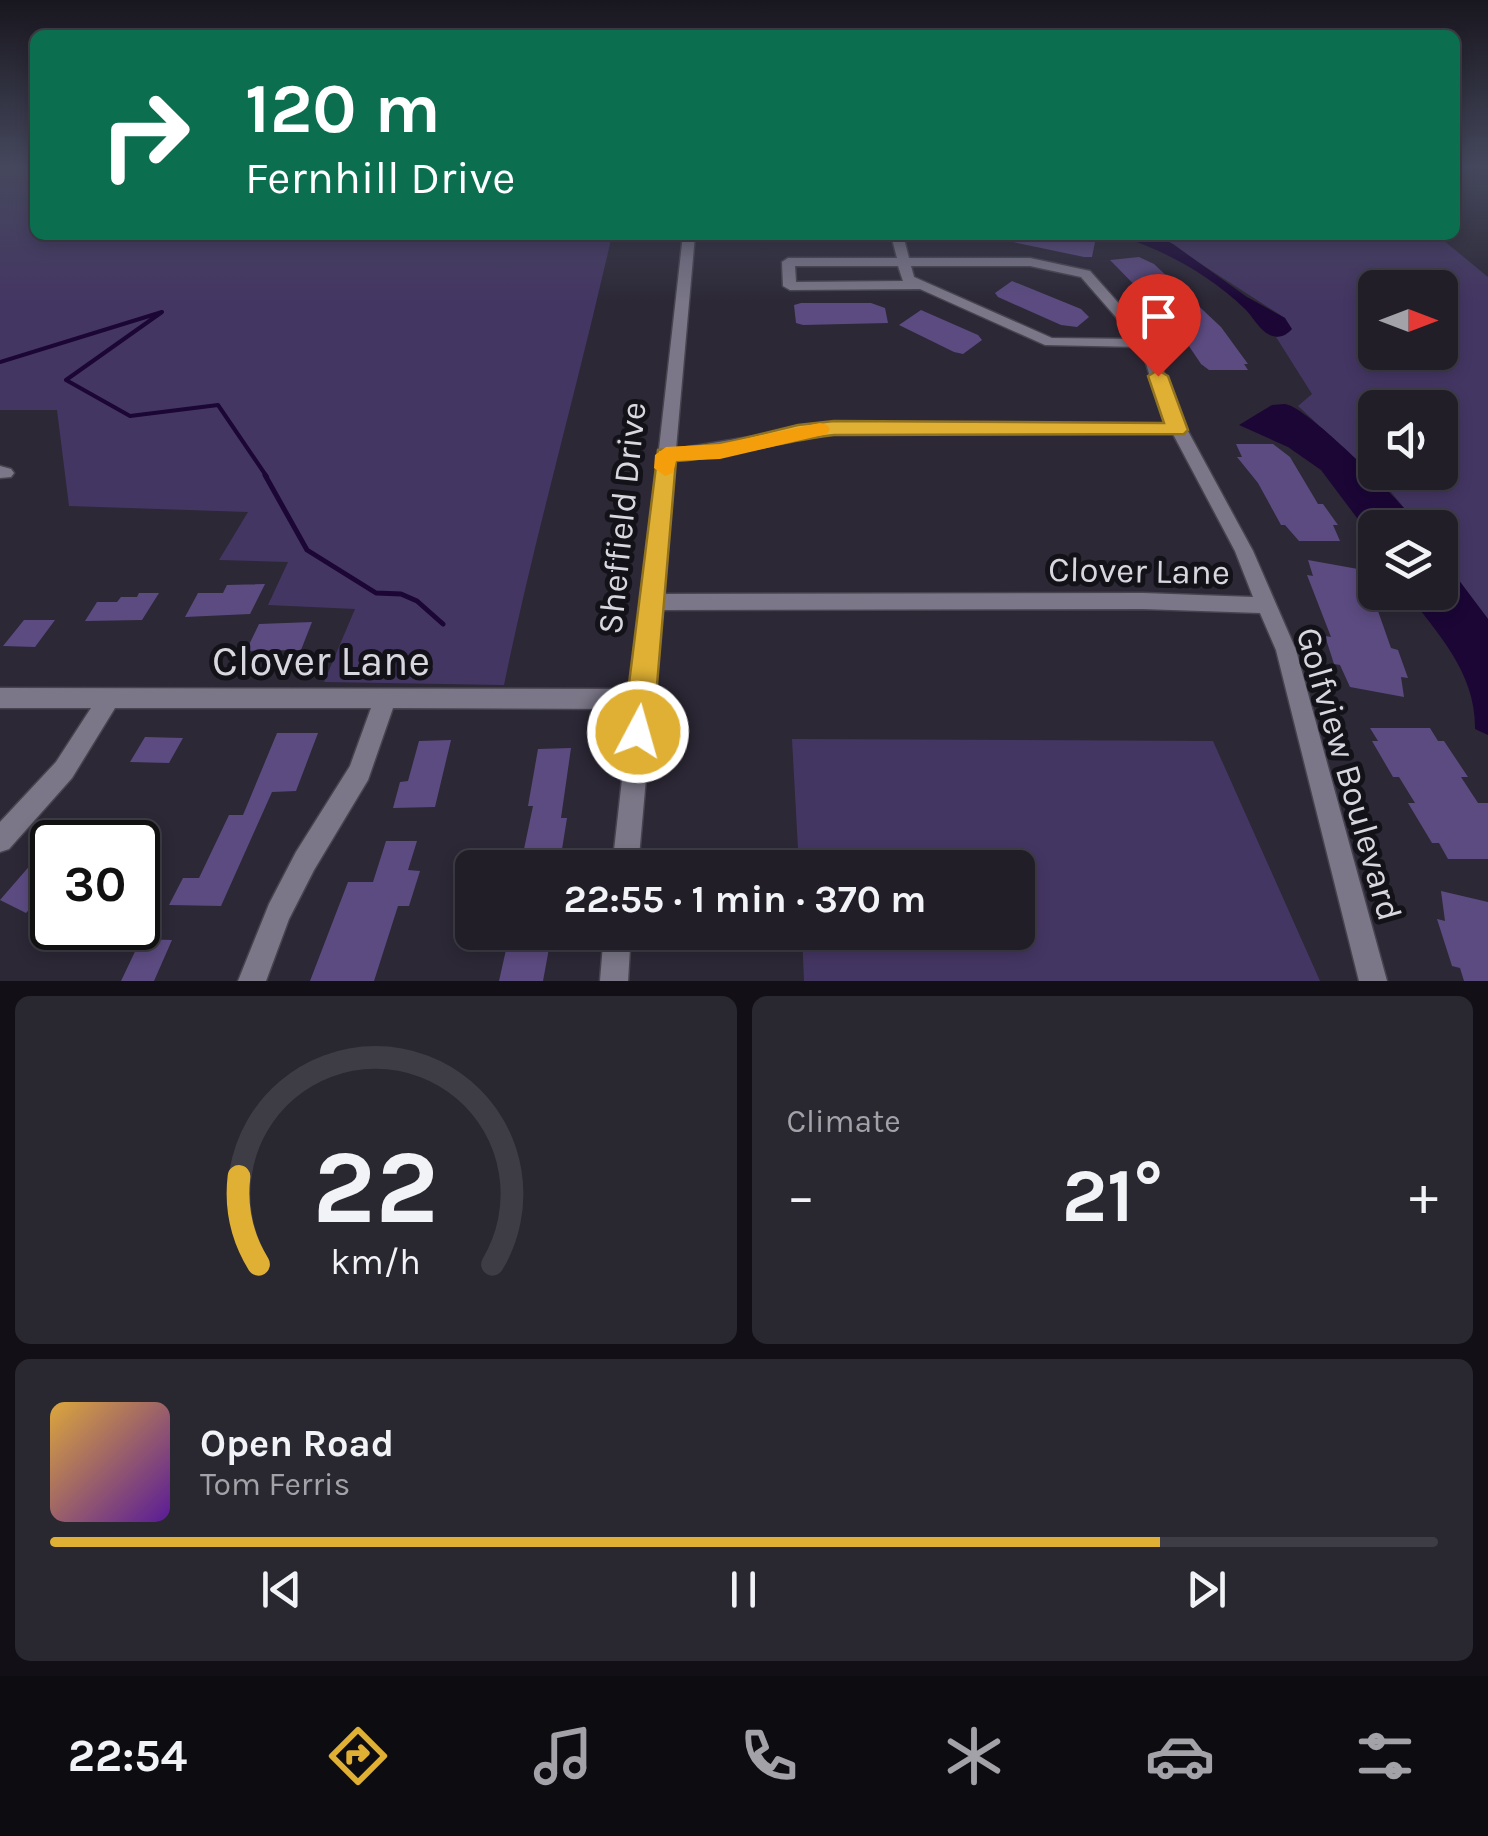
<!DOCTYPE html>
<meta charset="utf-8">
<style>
body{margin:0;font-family:Karla,sans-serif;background:#292730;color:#f1f3f6;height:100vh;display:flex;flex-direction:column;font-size:38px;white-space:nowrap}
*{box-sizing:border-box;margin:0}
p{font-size:32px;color:#a2a2a8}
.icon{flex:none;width:55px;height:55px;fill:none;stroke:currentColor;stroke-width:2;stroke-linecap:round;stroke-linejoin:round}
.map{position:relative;height:981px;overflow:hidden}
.details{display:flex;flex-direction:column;gap:15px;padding:15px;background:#121016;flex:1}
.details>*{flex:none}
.banner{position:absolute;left:30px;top:30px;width:1430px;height:210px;border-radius:15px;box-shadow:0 5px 15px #0003,0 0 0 2px #3e3c45;background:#0b6e4f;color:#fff;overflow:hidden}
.needle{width:65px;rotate:90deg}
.fabs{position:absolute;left:1358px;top:270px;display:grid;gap:20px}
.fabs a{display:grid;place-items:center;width:100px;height:100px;border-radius:15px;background:#211e28;box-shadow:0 5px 15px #0003,0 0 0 2px #3e3c45;font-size:50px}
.speed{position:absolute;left:30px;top:820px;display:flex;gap:20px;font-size:50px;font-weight:700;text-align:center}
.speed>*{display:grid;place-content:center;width:130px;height:130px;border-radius:50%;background:#211e28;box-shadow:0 5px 15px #0003,0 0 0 2px #3e3c45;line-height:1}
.speed .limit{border:5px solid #111;border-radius:15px;background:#fff;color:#111}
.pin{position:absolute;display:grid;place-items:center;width:85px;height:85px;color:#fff;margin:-102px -42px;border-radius:50% 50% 50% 0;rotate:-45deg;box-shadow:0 0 10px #0007}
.pin .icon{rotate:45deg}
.me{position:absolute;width:110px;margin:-55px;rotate:6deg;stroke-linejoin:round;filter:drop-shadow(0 0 8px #0008)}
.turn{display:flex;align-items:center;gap:35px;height:210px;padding:0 50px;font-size:45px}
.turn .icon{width:130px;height:130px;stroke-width:2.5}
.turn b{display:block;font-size:70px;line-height:85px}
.big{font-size:75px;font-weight:700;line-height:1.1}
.details .widget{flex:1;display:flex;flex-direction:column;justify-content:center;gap:15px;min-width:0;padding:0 35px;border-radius:15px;background:#292730}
.details .dial{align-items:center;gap:0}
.dial svg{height:260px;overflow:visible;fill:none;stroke:#3e3c45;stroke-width:7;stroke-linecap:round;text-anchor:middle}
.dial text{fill:#f1f3f6;stroke:none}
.song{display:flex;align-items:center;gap:30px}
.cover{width:120px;height:120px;border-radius:15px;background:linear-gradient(135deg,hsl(40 70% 55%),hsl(270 70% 35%))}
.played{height:10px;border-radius:5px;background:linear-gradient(90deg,#dfb033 80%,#3e3c45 80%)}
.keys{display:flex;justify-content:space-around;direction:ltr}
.heat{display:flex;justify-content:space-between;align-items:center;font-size:55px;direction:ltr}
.details .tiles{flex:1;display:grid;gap:15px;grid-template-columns:1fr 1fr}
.widget:last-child{grid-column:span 2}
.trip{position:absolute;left:455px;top:850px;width:580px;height:100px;border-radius:15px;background:#211e28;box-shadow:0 5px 15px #0003,0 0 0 2px #3e3c45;font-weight:700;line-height:100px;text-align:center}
.menu{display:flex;height:160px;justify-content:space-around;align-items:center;background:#0d0c10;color:#a2a2a8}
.menu .icon{width:70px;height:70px}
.menu .current{color:#dfb033}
.menu b{font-size:45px;color:#f1f3f6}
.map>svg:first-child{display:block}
.green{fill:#443663;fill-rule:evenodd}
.water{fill:#1b0636}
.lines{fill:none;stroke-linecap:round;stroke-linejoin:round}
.stream-far1{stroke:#1b0636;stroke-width:4}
.stream{stroke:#1b0636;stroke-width:5}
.building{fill:#5c4b81}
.minor-casing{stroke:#47444f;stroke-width:3}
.minor{fill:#7b7788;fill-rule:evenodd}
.route{fill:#dfb033;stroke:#917221;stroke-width:2.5}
.slow{fill:#f59e0b}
.labels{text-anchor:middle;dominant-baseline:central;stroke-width:10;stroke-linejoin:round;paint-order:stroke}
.street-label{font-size:35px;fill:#d8d6df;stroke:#131218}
.near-street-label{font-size:42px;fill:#d8d6df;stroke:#131218}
</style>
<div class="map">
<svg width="1488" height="981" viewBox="0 0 1488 981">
<rect width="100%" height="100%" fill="#2c2836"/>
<path class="green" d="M0,166H35V235H612C578,386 535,534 504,685L324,682L355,609L268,605L288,562L219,560L248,512L69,506L57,410H0Z
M1156,235H1437L1488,277V619L1440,555V528L1420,527L1391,492L1298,406L1312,394L1276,337L1286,335L1285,318ZM1375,288H1440V352H1375ZM1375,408H1440V472H1375Z
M792,739L1213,741L1320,981H804L802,933L1018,932V868L799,867Z"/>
<path class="water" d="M1118,235H1156L1173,244L1247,297L1285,318L1292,329C1285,337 1275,340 1265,332C1258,327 1252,316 1245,309C1209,274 1165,251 1118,235Z
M1285,404C1308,407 1403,503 1420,527L1375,528V542L1321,470L1288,447L1239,425L1272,405Z
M1440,555L1488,619V735L1475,729C1476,673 1438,634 1407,593L1440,592Z"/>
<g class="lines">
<path class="stream-far1" d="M0,362L162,312L66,380L130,416L218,405L267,477"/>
<path class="stream" d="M265,475L307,550L376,593L401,594L417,601L443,624"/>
</g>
<path class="building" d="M1014,235H1068L1095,242L1092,257H1084L1013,242Z
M1139,257L1154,264L1221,327L1248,364H1244L1248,370H1209L1201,364L1164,309L1154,305L1110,260Z
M1012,281L1081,309L1089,317L1077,327L1061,325L998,297L995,293Z
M801,303H871L885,308L888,323L803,325L796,323L794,305Z
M921,310L978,335L982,340L963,354L954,352L899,325Z
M1236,444H1273L1290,457L1318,504H1323L1338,525H1333L1340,541H1299L1285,525H1281L1258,483L1237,457H1242Z
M1308,560L1358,569L1369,586L1375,587L1384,612L1378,611L1391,648L1398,650L1408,678L1401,677L1404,697L1350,687L1340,665L1334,664L1325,636L1331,637L1307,575L1313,576Z
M265,584L250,614L185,617L198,593H223L227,585Z
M139,593H159L142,620L85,621L97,602H117L121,597H137Z
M24,620H55L35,647L3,646Z
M312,622L301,650L246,651L259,624Z
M1370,728H1430L1438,741H1444L1468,777H1461L1478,803H1488V859H1448L1439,843H1432L1408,803H1415L1399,777H1393L1372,741H1378Z
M277,733H318L296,791L272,792L221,906L169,905L183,878H199L229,815H243Z
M145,737L183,738L169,763L130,762Z
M451,740L435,807L393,808L400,782L408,781L419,741Z
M571,748L561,818H567L559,868H520L533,806H528L538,749Z
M52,840V884L26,913L0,900Z
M386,841H417L408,870L420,871L409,906H398L374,981H310L348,882H373Z
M1441,891L1488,902V981H1464L1460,968L1452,966L1437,919L1445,921Z
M510,932H552L543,981H499Z
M141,939L172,940L154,981H121Z"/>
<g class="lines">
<g class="minor-casing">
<path id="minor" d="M683,235H695L676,449L834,423L1168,424L1160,409L1141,347L1045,345L920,289L790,290L783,286L782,262L788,258H897L891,235H903L909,258H1030L1090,271L1154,343L1176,409L1253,551L1296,650L1387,981H1359L1276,650L1260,613L1143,609L661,610L638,868H612L630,709L393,708L368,780L314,870L289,919L266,981H238L269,904L296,852L350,766L371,708H115L72,778L9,849L0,852V822L56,762L91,708H0V688L632,689ZM795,266H898L903,281L796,282ZM911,266H1030L1081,277L1135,339L1052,338L914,277ZM834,433L1173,434L1235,551L1253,597L1143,593L663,594L675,460Z
M0,466L11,469L14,473L11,477L0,478Z
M604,932H631L628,981H600Z"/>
</g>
<use href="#minor" class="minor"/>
</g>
<linearGradient id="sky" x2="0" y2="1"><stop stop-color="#18161e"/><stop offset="0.55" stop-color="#45485d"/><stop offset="1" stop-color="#45485d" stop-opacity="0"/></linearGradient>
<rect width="1488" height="303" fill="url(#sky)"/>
<path class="route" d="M1158,370L1168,376L1188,430L1184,434L834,435C780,441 730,458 676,461L653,732L648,742L638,746L628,742L623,732L658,450L720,444L798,425L834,421L1164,423L1148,376Z"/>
<path class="slow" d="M820,423L827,425L830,429L827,434L720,459L676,461L673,473L665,476L654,468L655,455L666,447L720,444Z"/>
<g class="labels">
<g class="street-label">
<text transform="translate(622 518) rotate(-84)">Sheffield Drive</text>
<text transform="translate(1139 571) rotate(1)">Clover Lane</text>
<text transform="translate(1349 774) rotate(74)">Golfview Boulevard</text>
</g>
<g class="near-street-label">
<text x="321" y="661">Clover Lane</text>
</g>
</g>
</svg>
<div class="fabs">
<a><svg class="needle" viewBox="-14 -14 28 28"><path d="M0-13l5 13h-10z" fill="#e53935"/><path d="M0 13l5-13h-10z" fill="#a2a2a8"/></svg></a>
<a><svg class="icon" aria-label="sound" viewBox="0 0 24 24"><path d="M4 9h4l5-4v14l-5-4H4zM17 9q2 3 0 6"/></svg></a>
<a><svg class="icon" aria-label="layers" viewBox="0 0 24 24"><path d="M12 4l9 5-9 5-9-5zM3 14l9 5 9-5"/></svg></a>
</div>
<div class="speed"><div class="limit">30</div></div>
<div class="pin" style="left:1158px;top:376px;background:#d93025"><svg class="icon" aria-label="arrive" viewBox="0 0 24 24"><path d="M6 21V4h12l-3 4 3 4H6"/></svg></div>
<svg class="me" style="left:638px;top:732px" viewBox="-20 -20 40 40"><circle r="17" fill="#dfb033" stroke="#fff" stroke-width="3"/><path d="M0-11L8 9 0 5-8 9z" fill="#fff"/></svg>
<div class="trip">22:55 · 1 min · 370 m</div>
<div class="banner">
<div class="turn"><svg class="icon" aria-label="right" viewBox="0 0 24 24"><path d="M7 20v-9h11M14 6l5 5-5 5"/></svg><div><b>120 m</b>Fernhill Drive</div></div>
</div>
</div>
<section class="details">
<div class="tiles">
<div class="widget dial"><svg viewBox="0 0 100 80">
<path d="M14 69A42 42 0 1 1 86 69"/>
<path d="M14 69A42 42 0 0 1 8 42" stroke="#dfb033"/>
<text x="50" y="56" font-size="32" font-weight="700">22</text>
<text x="50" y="72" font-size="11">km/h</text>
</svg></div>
<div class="widget"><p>Climate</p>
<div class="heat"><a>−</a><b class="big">21°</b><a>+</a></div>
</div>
<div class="widget">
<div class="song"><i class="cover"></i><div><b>Open Road</b><p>Tom Ferris</p></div></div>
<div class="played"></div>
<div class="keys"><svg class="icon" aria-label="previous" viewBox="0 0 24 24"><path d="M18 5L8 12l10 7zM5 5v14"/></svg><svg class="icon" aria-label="pause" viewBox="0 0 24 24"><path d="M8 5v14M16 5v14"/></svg><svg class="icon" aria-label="next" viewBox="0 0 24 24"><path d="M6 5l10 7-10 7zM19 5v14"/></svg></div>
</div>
</div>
</section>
<nav class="menu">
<b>22:54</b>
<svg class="icon current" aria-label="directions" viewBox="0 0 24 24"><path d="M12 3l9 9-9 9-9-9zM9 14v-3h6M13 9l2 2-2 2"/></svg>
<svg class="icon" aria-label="music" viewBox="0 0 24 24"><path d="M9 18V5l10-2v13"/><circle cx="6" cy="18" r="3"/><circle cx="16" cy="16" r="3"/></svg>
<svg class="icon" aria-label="phone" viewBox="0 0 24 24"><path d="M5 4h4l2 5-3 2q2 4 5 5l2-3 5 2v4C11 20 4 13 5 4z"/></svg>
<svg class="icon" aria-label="climate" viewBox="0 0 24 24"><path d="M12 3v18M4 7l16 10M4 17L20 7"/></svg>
<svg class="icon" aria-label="car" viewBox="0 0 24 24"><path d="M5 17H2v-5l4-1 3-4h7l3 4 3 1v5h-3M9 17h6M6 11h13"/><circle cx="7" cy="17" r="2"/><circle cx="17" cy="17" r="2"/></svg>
<svg class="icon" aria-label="filters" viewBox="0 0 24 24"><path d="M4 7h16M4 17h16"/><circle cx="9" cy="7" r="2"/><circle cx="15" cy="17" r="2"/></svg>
</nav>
